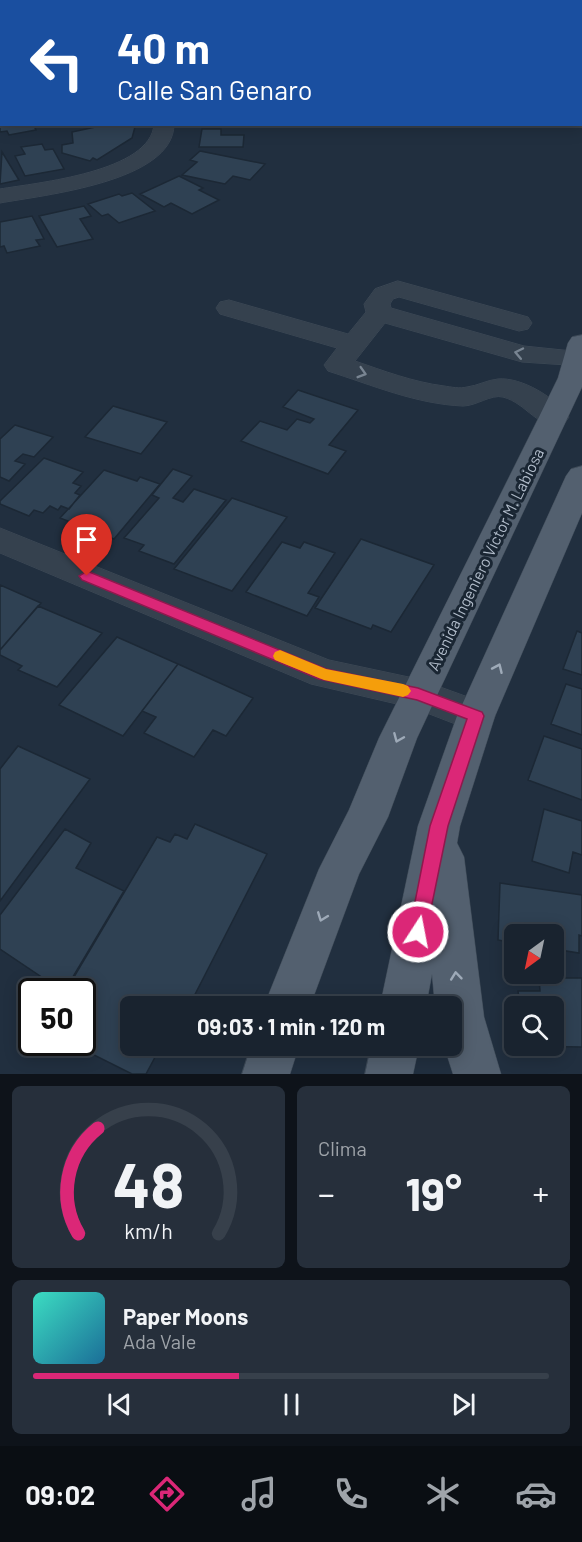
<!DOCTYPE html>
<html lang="es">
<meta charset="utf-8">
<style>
body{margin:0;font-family:Barlow,sans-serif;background:#262f3b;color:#f1f3f6;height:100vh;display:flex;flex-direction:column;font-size:22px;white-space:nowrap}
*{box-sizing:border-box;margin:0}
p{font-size:20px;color:#9fa4aa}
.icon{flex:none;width:33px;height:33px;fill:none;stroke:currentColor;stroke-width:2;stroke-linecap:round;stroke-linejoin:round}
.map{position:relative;height:1074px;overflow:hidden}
.drawer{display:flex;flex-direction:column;gap:12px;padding:12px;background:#0e131a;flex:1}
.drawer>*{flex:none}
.hud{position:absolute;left:0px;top:0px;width:582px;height:126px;box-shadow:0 3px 15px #0003,0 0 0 2px #37404b;background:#1a4fa0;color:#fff;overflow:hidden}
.needle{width:39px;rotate:213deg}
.buttons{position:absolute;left:504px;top:924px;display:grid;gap:12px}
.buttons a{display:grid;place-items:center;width:60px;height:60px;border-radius:9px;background:#19232f;box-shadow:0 3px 15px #0003,0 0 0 2px #37404b;font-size:30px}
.speed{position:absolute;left:18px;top:978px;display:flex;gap:12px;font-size:30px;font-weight:700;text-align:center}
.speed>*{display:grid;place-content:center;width:78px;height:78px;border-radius:50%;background:#19232f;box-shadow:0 3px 15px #0003,0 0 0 2px #37404b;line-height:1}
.speed .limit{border:3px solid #111;border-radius:9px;background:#fff;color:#111}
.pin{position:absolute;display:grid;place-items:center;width:51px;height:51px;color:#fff;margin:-62px -26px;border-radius:50% 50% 50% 0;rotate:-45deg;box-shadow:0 0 6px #0007}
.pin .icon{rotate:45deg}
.me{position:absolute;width:66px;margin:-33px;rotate:11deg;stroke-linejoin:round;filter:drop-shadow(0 0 4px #0008)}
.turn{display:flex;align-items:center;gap:21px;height:126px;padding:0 18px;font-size:27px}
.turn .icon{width:78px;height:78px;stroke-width:2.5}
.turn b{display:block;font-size:42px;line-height:51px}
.big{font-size:45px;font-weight:700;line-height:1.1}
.drawer .card{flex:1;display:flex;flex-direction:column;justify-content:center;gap:9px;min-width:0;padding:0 21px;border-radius:9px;background:#262f3b}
.drawer .dial{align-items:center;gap:0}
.dial svg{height:156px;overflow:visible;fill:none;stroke:#37404b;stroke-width:7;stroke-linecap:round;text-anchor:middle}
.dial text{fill:#f1f3f6;stroke:none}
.song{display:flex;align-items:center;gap:18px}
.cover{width:72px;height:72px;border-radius:9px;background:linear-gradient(135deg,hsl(170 70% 55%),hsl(200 70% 35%))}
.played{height:6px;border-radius:3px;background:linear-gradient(90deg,#db2777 40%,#37404b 40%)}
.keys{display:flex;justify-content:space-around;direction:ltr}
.heat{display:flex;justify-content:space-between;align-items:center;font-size:33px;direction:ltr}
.drawer .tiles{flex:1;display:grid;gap:12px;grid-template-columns:1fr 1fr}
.card:last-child{grid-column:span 2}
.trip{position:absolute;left:120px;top:996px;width:342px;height:60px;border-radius:9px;background:#19232f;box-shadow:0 3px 15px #0003,0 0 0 2px #37404b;font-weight:700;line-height:60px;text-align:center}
.tab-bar{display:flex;height:96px;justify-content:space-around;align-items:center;background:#0a0e13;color:#9fa4aa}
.tab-bar .icon{width:42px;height:42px}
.tab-bar .selected{color:#db2777}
.tab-bar b{font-size:27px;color:#f1f3f6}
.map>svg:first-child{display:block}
.building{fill:#2f4153;stroke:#1c2835;stroke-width:1.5}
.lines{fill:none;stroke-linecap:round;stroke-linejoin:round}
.minor-casing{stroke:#3e4a57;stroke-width:1}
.major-casing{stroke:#3e4a57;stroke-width:1}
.minor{fill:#35414e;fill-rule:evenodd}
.major{fill:#53606f;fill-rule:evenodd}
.oneway{stroke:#798592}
.oneway2{stroke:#9eaab8}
.route{fill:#db2777;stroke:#8e194d;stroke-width:1.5}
.slow{fill:#f59e0b}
.labels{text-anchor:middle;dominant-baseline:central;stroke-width:6;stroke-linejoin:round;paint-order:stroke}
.street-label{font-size:16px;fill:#b1bcca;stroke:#1a2633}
</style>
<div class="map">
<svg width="582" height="1074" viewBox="0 0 582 1074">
<rect width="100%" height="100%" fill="#212f3f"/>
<path class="building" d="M0,116L2,124H33L36,130L9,135L7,131L0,132Z
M206,124H249V127H206Z
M100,126L135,127L132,138L97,160L93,158L90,161L62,153V145L73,143L72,132Z
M202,129H221V135H244L243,147H199Z
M42,144L45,150L53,149L64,169L25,176L15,156L25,154L21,147Z
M200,151L265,164L250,180L233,176L225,184L182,175L197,162L190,160Z
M2,152L19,180L0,184Z
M179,176L203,188L199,190L219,200L192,214L171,203L164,207L140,194Z
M132,193L155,211L119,223L108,214L102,216L88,204L119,194L122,196Z
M84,206L91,216L80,219L93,239L57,247L39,216Z
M32,216L44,239L36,240L40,246L7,253L4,246L0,247V222Z
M298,390L358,410L329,445L346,451L328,474L241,441L260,421L287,430L297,419L310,423L314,419L283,407Z
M113,406L167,422L141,454L85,437Z
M15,425L53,437L34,457L23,454L15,461L25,464L9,481L0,477V439Z
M44,458L83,472L73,483L81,486L75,493L80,495L69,509L61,506L58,510L50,506L43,513L34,510L29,516L0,504V501Z
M173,469L192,476L173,498L183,502L194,489L226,500L174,564L139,551L144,545L124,538L159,498L152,495Z
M104,470L137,481L140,477L160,484L114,539L60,518Z
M232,498L287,517L232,591L174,569Z
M361,539L434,565L391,632L373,625L371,629L315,608Z
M282,542L300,548L304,542L335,553L308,593L319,597L307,616L246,592Z
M0,585L41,603L0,650Z
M38,606L102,633L57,687L18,670L22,666L0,655V650Z
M577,631L582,633V675L563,669Z
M117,637L178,664L123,736L59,705Z
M178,664L253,698L226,736L213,730L194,757L144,733L156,717L142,711Z
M566,684L582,689V735L551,724Z
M544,736L582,749V800L528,780Z
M18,746L90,779L0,901V769Z
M544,809L582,821V855L573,852L569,873L532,861Z
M195,824L267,854L189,1006H130V1046H161L146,1074H132L68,1042H82V992H65L157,837L170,842L175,834L187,839Z
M65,829L91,843L76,868L124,891L64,992L0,949V915Z
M500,883L582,895V936L579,935V953L554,949V934H514V943L498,940Z
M539,978H582V1047L525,1046H554V1006H520L518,991H540Z"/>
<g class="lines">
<g class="minor-casing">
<path id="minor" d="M172,0H190V2H172Z
M0,89H2V101H0Z
M154,124H174C174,182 43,195 0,203V189C36,183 152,172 154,124Z
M398,281L528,317L532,323L528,329L519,331L399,297L393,299L390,304L391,308L524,346L582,352V366L522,362L385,323L355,361C384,371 413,382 444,386C451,387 460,389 467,387C477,386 487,380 498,379C522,377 556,398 569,417L564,424C538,431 527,403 503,397C491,394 476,406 463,406C416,404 372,385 328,371L324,365L337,348L220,314L216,308L220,302L229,300L348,334L366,312L364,304L375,289Z
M0,528L329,660L418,679L490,705L495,716L490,727L476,732L414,708L311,684L0,553Z"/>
</g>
<g class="major-casing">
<path id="major" d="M582,335V387L417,738L388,817L359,874L310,1006H264L319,869L349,810L379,738L539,417L558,378L568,343L572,337Z
M582,466V513L495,716L460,826L457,843L464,857L484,1017L501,1074H453L444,1046H452V1006H435L432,974L426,1006H380L418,826L457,716L566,476L571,469Z
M251,1046H299L290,1074H242Z
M371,1046H419L413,1074H365Z"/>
</g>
<use href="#minor" class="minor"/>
<use href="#major" class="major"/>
</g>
<defs><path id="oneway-chevron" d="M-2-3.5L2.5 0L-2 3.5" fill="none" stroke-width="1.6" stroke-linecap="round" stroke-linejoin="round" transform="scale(1.5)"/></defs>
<g class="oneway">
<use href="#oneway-chevron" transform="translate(519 353) rotate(-168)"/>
<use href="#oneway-chevron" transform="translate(362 373) rotate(17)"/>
</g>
<g class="oneway2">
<use href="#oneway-chevron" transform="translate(498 668) rotate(-66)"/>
<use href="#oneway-chevron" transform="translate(398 738) rotate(113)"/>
<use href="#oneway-chevron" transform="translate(322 917) rotate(111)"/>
<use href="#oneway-chevron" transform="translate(456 976) rotate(-96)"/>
</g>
<path class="route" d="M87,571L326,669L418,688L482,712L484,716L448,826L425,938L418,940L412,938L409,932L430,826L467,719L417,700L319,679L82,580L79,576Z"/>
<path class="slow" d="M280,650L326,669L403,684L408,686L411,691L408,695L403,697L324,680L275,660L273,656L275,652Z"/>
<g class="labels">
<g class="street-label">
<text transform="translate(485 559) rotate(-64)">Avenida Ingeniero Víctor M. Labiosa</text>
</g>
</g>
</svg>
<div class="buttons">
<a><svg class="needle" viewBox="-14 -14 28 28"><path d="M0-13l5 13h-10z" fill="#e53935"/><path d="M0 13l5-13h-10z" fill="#9fa4aa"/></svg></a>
<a><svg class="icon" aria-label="search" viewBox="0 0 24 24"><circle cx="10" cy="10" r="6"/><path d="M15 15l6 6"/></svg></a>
</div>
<div class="speed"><div class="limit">50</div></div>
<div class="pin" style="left:87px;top:576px;background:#d93025"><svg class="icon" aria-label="arrive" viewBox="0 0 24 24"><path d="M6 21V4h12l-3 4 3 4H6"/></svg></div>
<svg class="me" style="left:418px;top:932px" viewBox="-20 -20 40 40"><circle r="17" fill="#db2777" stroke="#fff" stroke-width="3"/><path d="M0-11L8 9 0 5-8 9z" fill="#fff"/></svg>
<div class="trip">09:03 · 1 min · 120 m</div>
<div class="hud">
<div class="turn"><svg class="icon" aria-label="left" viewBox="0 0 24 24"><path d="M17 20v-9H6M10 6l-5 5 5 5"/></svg><div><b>40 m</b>Calle San Genaro</div></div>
</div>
</div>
<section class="drawer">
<div class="tiles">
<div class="card dial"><svg viewBox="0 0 100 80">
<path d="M14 69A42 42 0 1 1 86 69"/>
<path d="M14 69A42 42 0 0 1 24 15" stroke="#db2777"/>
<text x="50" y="56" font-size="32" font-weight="700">48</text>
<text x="50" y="72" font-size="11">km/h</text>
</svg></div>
<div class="card"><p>Clima</p>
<div class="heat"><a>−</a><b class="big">19°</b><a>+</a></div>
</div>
<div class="card">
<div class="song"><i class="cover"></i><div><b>Paper Moons</b><p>Ada Vale</p></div></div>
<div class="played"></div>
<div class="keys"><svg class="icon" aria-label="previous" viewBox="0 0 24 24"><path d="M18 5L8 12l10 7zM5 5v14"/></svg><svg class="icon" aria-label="pause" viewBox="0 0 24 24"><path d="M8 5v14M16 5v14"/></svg><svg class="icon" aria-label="next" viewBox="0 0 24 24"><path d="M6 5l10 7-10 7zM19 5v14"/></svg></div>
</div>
</div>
</section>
<nav class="tab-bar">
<b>09:02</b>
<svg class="icon selected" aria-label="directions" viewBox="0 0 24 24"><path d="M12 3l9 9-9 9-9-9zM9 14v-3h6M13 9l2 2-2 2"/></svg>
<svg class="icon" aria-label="music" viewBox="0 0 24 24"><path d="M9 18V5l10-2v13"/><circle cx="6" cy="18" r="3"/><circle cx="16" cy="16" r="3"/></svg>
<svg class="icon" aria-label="phone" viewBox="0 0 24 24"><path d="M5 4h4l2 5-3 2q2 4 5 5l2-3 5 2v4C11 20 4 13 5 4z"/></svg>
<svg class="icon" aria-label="climate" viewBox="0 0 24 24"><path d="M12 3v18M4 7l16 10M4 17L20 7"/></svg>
<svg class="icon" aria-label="car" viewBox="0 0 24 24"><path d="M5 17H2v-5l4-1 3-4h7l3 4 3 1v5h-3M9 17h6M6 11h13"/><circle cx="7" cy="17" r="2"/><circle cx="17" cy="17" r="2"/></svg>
</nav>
